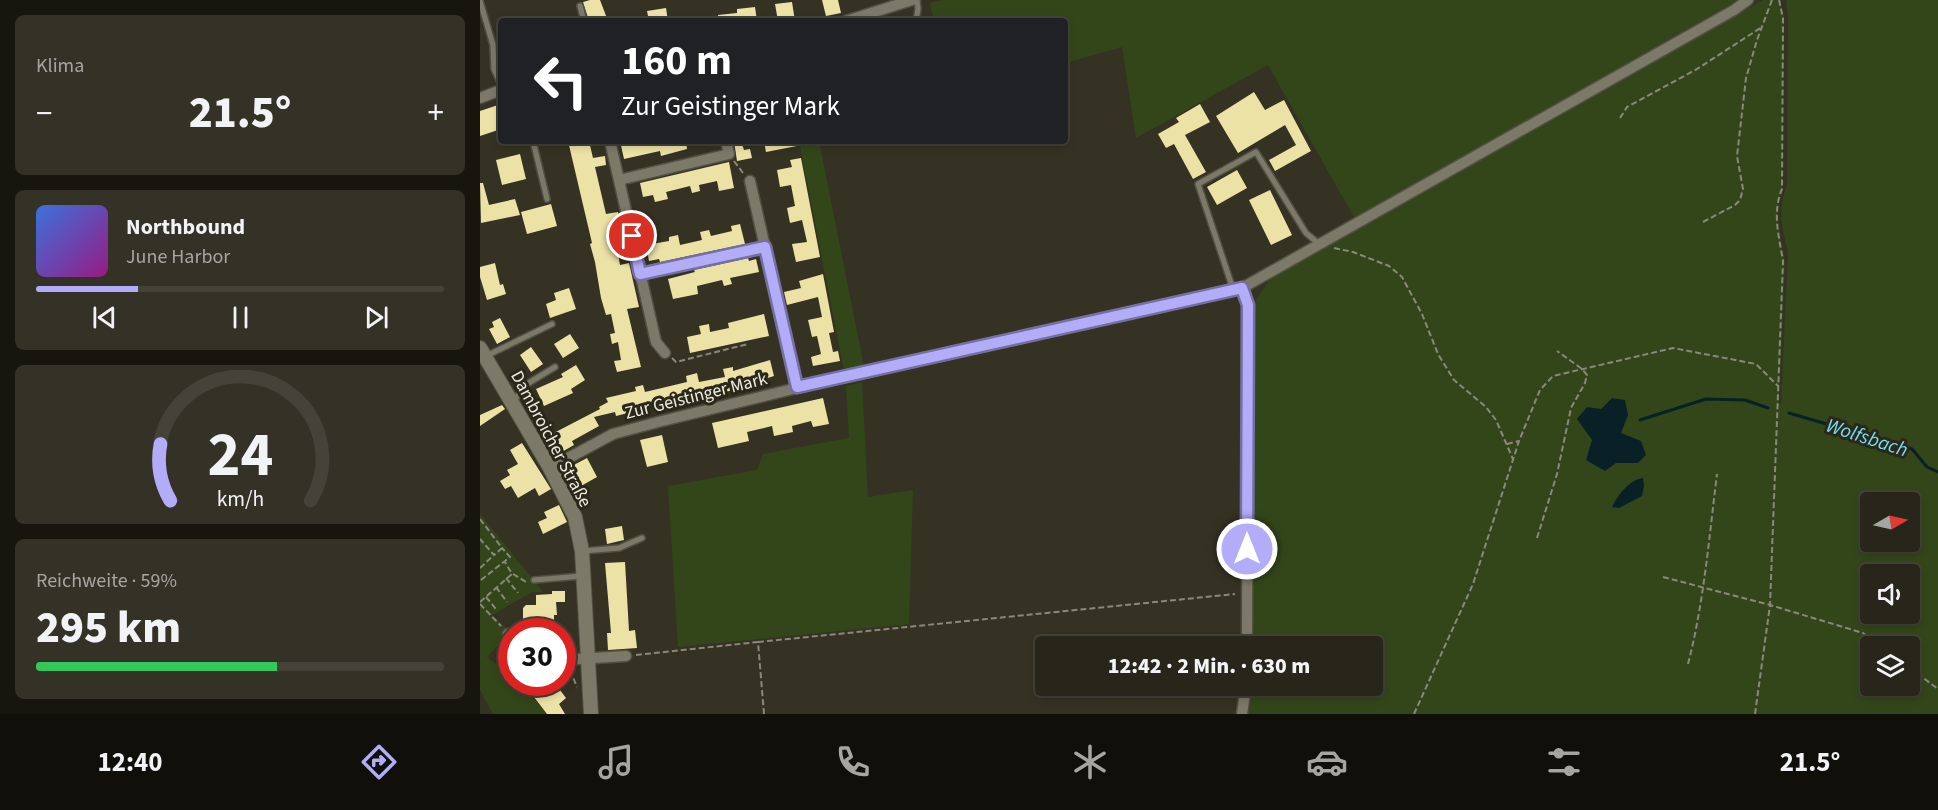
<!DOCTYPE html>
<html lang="de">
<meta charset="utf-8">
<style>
body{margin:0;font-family:"Source Sans 3",sans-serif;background:#343227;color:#f1f3f6;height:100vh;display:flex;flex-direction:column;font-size:22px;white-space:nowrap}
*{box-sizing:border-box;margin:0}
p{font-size:20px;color:#a5a5a2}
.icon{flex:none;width:33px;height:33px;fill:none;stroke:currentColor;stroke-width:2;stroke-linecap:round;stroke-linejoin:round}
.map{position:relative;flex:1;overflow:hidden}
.side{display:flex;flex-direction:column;gap:15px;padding:15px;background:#16150e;width:480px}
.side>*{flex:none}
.top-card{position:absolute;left:18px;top:18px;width:570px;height:126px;border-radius:6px;box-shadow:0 3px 9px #0003,0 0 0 2px #444339;background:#202124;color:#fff;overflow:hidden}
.needle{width:39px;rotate:81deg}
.controls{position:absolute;left:1380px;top:492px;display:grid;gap:12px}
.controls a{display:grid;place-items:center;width:60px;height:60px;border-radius:6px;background:#28261a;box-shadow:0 3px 9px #0003,0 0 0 2px #444339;font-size:30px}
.speed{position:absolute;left:18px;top:618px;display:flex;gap:12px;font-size:30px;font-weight:700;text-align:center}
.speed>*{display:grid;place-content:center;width:78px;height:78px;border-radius:50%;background:#28261a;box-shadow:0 3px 9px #0003,0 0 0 2px #444339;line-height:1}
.speed .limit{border:9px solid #d22;background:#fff;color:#111}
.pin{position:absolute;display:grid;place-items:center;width:51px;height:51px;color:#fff;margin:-26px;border:3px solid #fff;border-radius:50%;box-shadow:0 2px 6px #0007}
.me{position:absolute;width:66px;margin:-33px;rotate:0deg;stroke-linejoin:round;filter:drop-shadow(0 0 4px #0008)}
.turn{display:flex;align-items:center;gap:21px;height:126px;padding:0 24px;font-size:27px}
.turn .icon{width:78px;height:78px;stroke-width:2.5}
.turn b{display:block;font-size:42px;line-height:51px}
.big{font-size:45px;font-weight:800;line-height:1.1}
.side .tile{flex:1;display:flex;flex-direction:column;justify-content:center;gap:9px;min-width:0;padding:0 21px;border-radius:9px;background:#343227}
.side .dial{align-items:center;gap:0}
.dial svg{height:156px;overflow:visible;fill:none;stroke:#444339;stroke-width:7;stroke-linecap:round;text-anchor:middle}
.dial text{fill:#f1f3f6;stroke:none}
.song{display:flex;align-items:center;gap:18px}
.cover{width:72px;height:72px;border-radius:9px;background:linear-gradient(135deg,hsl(220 70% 55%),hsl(310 70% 35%))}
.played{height:6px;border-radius:3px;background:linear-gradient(90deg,#b3adf9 25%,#444339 25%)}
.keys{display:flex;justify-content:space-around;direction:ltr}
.heat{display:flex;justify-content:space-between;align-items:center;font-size:33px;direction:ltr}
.charge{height:9px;border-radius:4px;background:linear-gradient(90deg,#34c759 59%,#444339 0)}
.trip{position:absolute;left:555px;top:636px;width:348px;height:60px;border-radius:6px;background:#28261a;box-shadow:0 3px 9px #0003,0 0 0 2px #444339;font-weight:800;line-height:60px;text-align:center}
.tab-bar{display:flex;height:96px;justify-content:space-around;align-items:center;background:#100f0a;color:#a5a5a2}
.tab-bar .icon{width:42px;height:42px}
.tab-bar .current{color:#b3adf9}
.tab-bar b{font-size:27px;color:#f1f3f6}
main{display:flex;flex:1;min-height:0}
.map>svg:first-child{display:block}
.green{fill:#33461a;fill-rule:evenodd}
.water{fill:#092126}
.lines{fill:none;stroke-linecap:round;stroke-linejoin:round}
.stream{stroke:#092126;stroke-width:3}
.building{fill:#ede2a6}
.service-casing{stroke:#525044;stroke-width:8}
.minor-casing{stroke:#525044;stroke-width:13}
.tertiary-casing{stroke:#525044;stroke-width:16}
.path{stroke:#8a887c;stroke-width:2;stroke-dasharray:6 3;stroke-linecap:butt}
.service{stroke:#7c7969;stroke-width:5}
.minor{stroke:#7c7969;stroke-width:10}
.tertiary{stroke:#7c7969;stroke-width:14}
.route-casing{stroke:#7470a2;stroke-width:15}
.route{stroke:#b3adf9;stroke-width:10}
.labels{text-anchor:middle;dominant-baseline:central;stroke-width:6;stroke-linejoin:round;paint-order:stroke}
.street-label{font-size:18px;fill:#edebe2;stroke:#2b281a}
.water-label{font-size:20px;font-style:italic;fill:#6fdff8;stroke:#2b281a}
</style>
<main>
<section class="side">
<div class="tile"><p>Klima</p>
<div class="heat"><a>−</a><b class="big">21.5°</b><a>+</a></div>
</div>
<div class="tile">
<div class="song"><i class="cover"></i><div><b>Northbound</b><p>June Harbor</p></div></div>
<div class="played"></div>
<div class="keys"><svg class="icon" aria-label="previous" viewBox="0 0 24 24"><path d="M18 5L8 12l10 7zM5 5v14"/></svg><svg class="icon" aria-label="pause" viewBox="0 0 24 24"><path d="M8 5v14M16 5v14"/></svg><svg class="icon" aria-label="next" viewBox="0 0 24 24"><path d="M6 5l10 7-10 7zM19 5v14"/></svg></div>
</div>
<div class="tile dial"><svg viewBox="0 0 100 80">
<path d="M14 69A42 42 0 1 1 86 69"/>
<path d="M14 69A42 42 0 0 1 9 40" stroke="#b3adf9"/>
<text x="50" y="56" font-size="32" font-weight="700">24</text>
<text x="50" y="72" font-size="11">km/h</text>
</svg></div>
<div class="tile"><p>Reichweite · 59%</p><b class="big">295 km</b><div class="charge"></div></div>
</section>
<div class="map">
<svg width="1458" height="714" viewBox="0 0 1458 714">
<rect width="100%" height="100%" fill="#353223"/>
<path class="green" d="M463,0H1257L875,219L788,65L656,138L642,47L585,63V21H454L450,3Z
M1283,0H1300L1304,18L1302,189L1299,200L1298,223L1305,261L1299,403L1301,404L1308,251C1301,227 1298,208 1307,185L1308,20L1306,0H1458V714H769L773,686H892V646H774L773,305L790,279ZM1390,502H1430V542H1390ZM1390,574H1430V614H1390ZM1390,646H1430V686H1390Z
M319,141H339L384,367L364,371Z
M382,382L388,497L433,490L429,624L198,647L188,486L277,470L283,454L369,438L366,386Z
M0,514L63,592H52L12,615L31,632L7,657C15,664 23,667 31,674L32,682L59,683L48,691L67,714H13L0,690Z"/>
<path class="water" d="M1132,398L1145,400L1148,415L1141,433L1161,441L1166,455L1158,463H1136L1125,471L1106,460L1112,440L1097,419L1107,407L1121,409Z
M1163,478L1164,486L1162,496L1139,508L1132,507C1138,495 1149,480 1163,478Z"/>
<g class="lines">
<path class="stream" d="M1309,413L1432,449L1447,467L1458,472
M1160,420L1226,399L1265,400L1288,408"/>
</g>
<path class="building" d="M110,0H120L128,21H109L103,2Z
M342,0H358L361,13L346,16Z
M312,2L315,21H298L295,4Z
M275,7L277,21H239L238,15L257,13V9Z
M186,8L188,21H169L167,11Z
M774,92L785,110L804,100L831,151L795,171L789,160L816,145L805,125L758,153L736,116Z
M21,104V129L0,136V111Z
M720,104L730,122L705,135L726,172L713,179L694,144L686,148L678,134L699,122L696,118Z
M88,141H109L113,158L125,156L126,165L115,167L126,214L138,212L143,240L136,241L140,265L149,263L159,307L147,309L161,367L137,372L134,361L141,360L138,342L132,344L130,334L135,333L131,314L126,315L121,298L115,262L110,244L112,243Z
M140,141H206L207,149L181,156L180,151L144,159Z
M254,141H261L264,150L270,149L272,158L257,161Z
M284,141H322V145L286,152Z
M40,154L46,179L22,185L16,160Z
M321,158L340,257L316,262L312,244L327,242L322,220L310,223L307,208L315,206L311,185L300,187L297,170L312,167L310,160Z
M249,162L254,188L239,191L237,181L219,185L220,191L212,193L210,186L186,192L188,199L175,202L173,195L163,197L160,183Z
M757,170L767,188L737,205L727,187Z
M0,183H3L9,205L35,199L40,215L1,223Z
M790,190L812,235L791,245L769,200Z
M71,204L77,226L47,234L41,212Z
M260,224L265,244L180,262L179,259L169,261L166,245L189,241V237L198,235L200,245L222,240L220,232L229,230L231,236L252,231L251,226Z
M268,258L269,261L276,259L279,272L250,278L252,284L244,286L242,280L217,286L218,294L193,299L188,279L215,272L214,270Z
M15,263L20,285L23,284L26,294L7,300L0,277V267Z
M343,274L354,332L349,333L353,352L358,351L360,361L333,366L331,357L341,354L337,336L332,337L328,320L342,317L338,297L307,305L304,292L321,288L319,281Z
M89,288L96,309L70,318L66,304L76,300L74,293Z
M284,314L289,336L210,353L207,337L221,334L219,326L229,324L230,332L249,328L248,323Z
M20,318L30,337L17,344L9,329L14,327L12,322Z
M90,334L99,348L83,358L74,344Z
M51,347L63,364L51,372L40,355Z
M290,360L294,376L271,383L272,386L199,402V400L136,416L135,412L114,417L119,426L92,441L94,445L80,453L70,435L120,409L119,407L128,402L126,398L156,391L155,387L163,385L165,392L207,382L206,376L217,373L219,382L245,377L243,369L253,367V371Z
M96,365L105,380L91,389L93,393L64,406L56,389L83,377L81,374Z
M343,398L349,424L333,427L331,421L312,426L313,432L294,436L292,426L267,432L269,441L238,448L232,423Z
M22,405L25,409L0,426V415Z
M182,435L188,462L167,467L160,440Z
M42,443L71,489L59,496L55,488L38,498L31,486L25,489L20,481L30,475L27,470L38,464L30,450Z
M107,458L117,477L101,486L90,467Z
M79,505L87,522L63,534L58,522L67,518L64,512Z
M142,526L144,540L127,544L125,529Z
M145,562L149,631L155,630L157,648L128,650L127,633H131L125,563Z
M72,591H85V602H76L77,615H74V626L43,627V608L46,605H56V595L72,594Z
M59,682H74L86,698L79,704L85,714H67L54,697L55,695L51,690Z"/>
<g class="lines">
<g class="service-casing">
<path id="service" d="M0,1L13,45L14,69L21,85
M100,6L104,21
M436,21L438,9L437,0
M53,141L67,199
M753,289L718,184L776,152L826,233L839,244
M6,356L72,324
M33,402L47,384L75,367
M103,551L139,548L162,538
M54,580L102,576"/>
</g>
<g class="minor-casing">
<path id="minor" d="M366,21L432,0
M0,98L21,90
M130,141L176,342L185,353
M139,180L249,154L246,141
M270,181L317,388
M160,274L285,247
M762,288L768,305L767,646
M70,468L133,434L182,421L317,388L762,288L1254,10L1268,0
M28,634L32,637
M82,660L146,656
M762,714L766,686"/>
</g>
<g class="tertiary-casing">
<path id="tertiary" d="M0,348L70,468L95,517L102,551L111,714"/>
</g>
<path class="path" d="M1140,118L1147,107L1217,69L1282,27
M254,161L263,173
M1223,222L1255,205L1260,200L1263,189L1257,156L1266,78L1277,40L1292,0
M854,248L873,252L909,266L922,277L942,314L958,354L974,380L1006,407L1016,420L1033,459
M192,358L196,362L268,344
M1027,444L1039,441
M0,519L22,548L14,555L0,539
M1057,538L1077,474L1091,408L1105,383L1107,375L1102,369L1077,351
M0,568L14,555
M33,574L46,582
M1183,577L1290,605L1383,633L1400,646
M26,578L38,593
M1,580L30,557L22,548
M16,587L27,602
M6,597L16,609
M0,602L32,574L25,562
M0,604L21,626
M278,642L755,594
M156,655L278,642L284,714
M1208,664C1224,602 1229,538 1237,474
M1430,668L1458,689
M90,670L97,687
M934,714L993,584L1039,441L1060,390L1073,376L1193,348L1276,364L1298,386
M1275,714L1290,605L1303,261C1299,237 1292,212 1302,189L1303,18L1299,0"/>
<use href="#service" class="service"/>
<use href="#minor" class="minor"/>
<use href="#tertiary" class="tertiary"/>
</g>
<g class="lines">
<g class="route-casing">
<path id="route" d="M152,236L160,274L285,247L317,387L762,288L768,305L767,549"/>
</g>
<use href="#route" class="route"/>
</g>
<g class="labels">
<g class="street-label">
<text transform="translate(216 396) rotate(-14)">Zur Geistinger Mark</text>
<text transform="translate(71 439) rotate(62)">Dambroicher Straße</text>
</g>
<g class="water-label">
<text transform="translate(1387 438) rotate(18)">Wolfsbach</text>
</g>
</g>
</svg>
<div class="controls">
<a><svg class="needle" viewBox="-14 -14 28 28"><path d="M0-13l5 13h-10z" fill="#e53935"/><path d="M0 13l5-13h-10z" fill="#a5a5a2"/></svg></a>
<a><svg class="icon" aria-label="sound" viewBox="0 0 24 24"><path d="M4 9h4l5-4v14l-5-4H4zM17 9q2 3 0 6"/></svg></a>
<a><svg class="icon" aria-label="layers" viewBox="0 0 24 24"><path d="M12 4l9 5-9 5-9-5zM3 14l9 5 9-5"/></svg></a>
</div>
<div class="speed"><div class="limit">30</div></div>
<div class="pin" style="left:152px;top:236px;background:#d93025"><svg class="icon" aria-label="arrive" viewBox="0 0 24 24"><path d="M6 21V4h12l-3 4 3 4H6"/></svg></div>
<svg class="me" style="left:767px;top:549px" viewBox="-20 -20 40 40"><circle r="17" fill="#b3adf9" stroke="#fff" stroke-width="3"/><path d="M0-11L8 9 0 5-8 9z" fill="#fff"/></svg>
<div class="trip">12:42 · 2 Min. · 630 m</div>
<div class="top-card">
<div class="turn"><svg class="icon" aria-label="left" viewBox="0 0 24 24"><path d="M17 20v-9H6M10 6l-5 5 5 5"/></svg><div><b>160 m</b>Zur Geistinger Mark</div></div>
</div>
</div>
</main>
<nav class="tab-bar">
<b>12:40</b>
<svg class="icon current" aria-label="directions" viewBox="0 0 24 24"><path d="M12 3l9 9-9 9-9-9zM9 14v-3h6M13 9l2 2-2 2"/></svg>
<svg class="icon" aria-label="music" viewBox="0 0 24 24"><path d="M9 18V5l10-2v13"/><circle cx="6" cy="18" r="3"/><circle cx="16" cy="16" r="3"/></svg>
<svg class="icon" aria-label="phone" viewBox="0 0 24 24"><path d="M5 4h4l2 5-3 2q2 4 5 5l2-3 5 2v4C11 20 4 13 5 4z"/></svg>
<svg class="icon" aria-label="climate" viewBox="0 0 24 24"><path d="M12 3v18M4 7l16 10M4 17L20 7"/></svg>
<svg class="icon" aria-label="car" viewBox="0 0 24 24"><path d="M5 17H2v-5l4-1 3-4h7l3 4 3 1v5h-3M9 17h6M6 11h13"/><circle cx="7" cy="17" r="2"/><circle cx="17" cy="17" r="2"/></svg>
<svg class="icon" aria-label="filters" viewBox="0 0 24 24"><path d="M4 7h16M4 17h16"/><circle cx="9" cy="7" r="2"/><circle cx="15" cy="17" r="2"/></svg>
<b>21.5°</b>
</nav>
